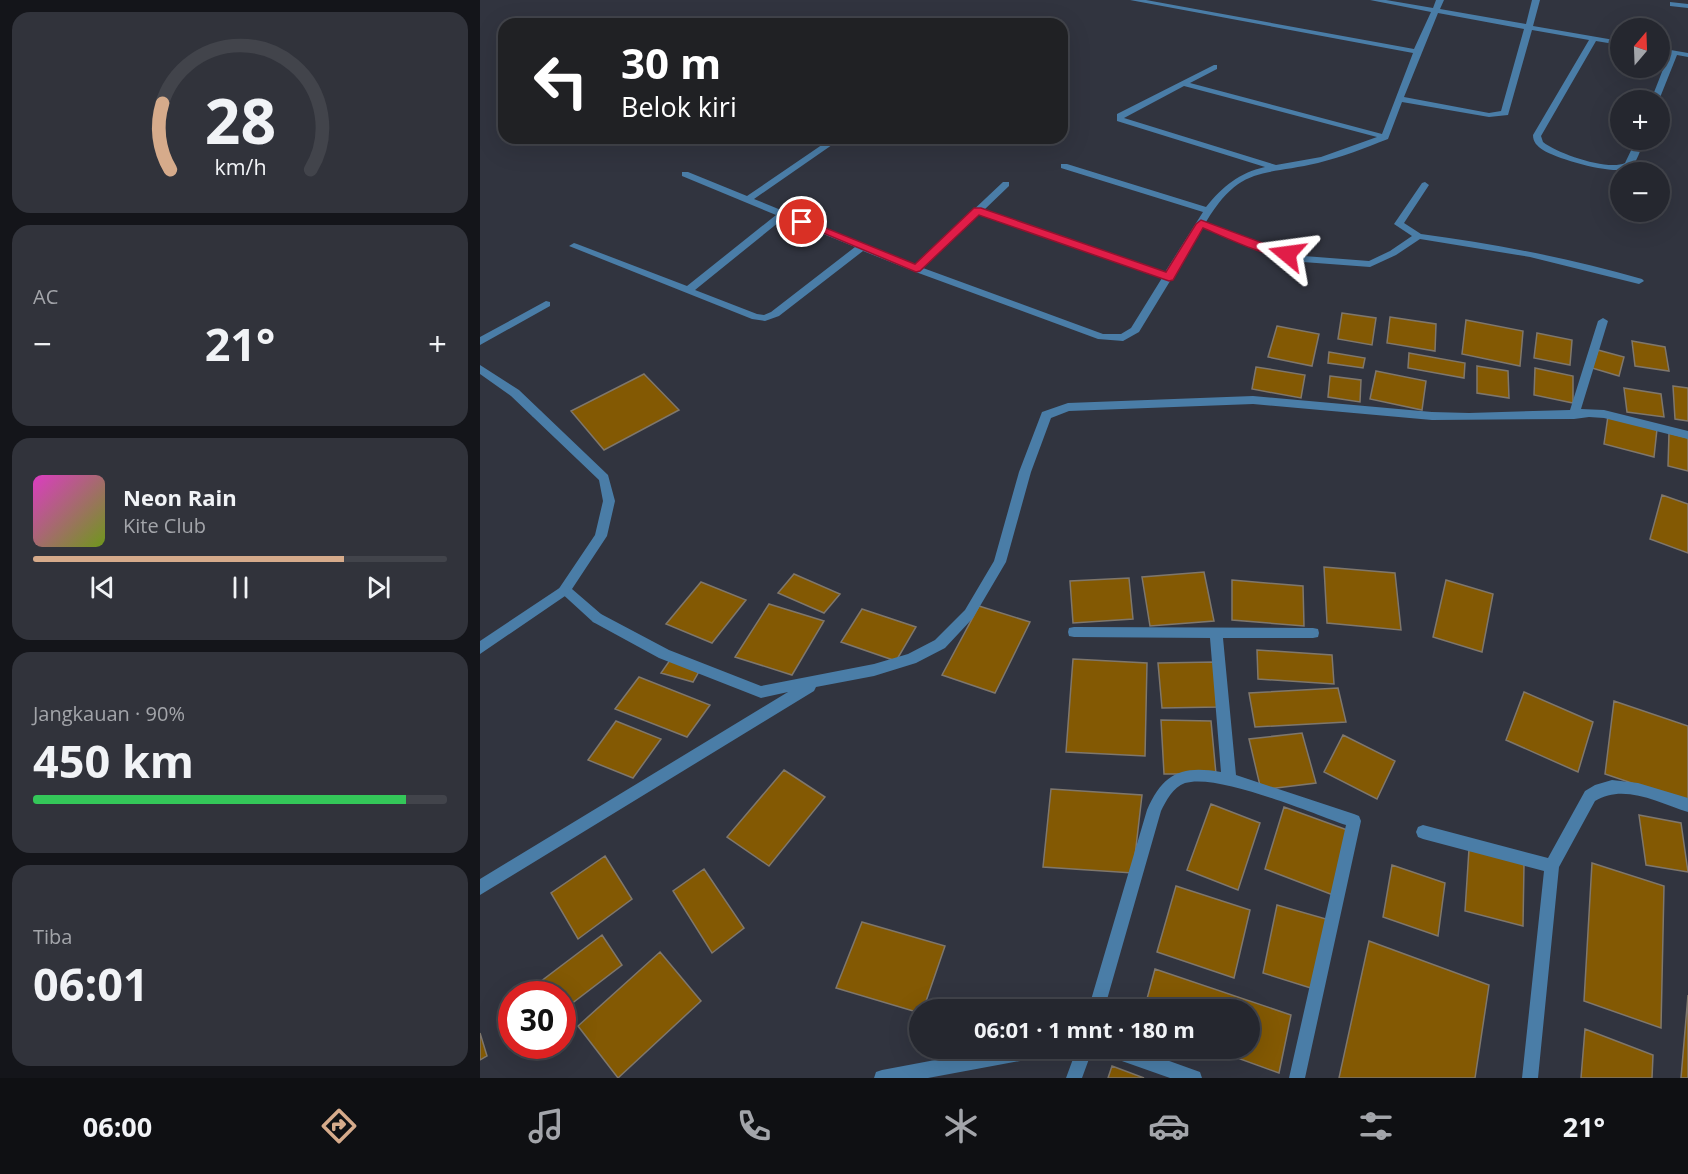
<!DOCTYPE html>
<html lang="id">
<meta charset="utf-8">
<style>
body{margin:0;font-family:"Open Sans",sans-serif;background:#31333b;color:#f1f3f6;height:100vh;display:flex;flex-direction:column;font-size:22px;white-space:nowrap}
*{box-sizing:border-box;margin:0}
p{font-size:20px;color:#a3a5aa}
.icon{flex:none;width:33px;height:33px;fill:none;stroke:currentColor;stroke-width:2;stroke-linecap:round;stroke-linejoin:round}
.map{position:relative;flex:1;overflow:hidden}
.details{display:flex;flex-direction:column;gap:12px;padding:12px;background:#14151a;width:480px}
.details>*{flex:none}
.guide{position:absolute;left:18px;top:18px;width:570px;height:126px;border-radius:18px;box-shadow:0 6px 24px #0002,0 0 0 2px #42444b;background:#202124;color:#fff;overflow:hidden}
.needle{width:39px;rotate:19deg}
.tools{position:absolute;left:1130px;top:18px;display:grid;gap:12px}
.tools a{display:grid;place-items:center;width:60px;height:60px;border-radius:50%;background:#25272f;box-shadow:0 6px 24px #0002,0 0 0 2px #42444b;font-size:30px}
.speed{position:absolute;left:18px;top:981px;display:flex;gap:12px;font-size:30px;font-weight:700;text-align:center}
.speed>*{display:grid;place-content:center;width:78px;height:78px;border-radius:50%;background:#25272f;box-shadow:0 6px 24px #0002,0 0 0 2px #42444b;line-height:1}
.speed .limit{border:9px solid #d22;background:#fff;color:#111}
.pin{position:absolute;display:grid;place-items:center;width:51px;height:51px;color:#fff;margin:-26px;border:3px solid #fff;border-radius:50%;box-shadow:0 2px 6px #0007}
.me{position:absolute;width:66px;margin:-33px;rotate:286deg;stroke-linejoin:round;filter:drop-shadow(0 0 4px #0008)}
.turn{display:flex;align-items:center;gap:21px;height:126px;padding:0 24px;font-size:27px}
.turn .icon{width:78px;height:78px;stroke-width:2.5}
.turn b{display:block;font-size:42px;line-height:51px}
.big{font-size:45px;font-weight:700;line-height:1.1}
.details .widget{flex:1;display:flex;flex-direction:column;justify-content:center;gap:9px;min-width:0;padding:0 21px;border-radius:18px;background:#31333b}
.details .dial{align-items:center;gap:0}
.dial svg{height:156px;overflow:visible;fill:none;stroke:#42444b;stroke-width:7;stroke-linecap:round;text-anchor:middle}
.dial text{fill:#f1f3f6;stroke:none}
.song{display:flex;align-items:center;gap:18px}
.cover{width:72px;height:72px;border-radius:9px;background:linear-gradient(135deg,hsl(310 70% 55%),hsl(80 70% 35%))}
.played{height:6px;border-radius:3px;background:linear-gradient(90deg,#d6ab8b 75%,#42444b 75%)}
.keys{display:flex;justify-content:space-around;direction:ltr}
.heat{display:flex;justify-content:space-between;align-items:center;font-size:33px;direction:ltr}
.charge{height:9px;border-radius:4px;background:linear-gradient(90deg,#34c759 90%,#42444b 0)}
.trip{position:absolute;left:429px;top:999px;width:351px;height:60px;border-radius:30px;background:#25272f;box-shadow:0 6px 24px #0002,0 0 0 2px #42444b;font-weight:700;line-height:60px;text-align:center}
.menu{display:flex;height:96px;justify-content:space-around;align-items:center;background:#0f1013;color:#a3a5aa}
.menu .icon{width:42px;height:42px}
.menu .on{color:#d6ab8b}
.menu b{font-size:27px;color:#f1f3f6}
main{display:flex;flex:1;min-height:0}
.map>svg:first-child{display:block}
.building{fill:#835903;stroke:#7f776c;stroke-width:1.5}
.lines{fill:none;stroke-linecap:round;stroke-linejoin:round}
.lane{fill:#4a7da7;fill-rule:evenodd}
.street{fill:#4a7da7;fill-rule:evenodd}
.route{fill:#e11d48;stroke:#92132f;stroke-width:1.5}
</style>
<main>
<section class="details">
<div class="widget dial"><svg viewBox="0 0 100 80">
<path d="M14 69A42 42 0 1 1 86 69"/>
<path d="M14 69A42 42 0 0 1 10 35" stroke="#d6ab8b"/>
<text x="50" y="56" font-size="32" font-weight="700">28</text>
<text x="50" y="72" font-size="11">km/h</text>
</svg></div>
<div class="widget"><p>AC</p>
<div class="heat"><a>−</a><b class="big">21°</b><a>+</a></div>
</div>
<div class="widget">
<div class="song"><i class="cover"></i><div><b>Neon Rain</b><p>Kite Club</p></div></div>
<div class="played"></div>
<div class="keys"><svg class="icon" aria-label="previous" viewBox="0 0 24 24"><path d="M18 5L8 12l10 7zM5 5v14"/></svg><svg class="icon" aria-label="pause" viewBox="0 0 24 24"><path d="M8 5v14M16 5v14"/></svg><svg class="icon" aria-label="next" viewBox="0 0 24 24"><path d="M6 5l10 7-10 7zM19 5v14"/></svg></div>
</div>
<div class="widget"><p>Jangkauan · 90%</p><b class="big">450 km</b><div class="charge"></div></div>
<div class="widget"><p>Tiba</p><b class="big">06:01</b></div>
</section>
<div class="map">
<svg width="1208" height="1078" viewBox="0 0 1208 1078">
<rect width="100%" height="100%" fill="#31343f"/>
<path class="building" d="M862,313L896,318L892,345L858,339Z
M910,317L956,324L955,351L907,343Z
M986,320L1043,331L1040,366L982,354Z
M797,326L839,334L832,366L788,357Z
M1057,333L1092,340L1090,365L1054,358Z
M1152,341L1185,347L1189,371L1155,366Z
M1118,350L1144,357L1139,376L1112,368Z
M849,352L885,358L883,368L848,363Z
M929,353L985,363L984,378L928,368Z
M997,366L1028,371L1029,398L997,393Z
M776,367L825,375L821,398L772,389Z
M1055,368L1093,376V403L1054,395Z
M896,371L946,381L942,410L890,399Z
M164,374L199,410L124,450L91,411Z
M850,376L881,380L880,402L848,397Z
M1193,386L1208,388V421L1195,419Z
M1144,388L1181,394L1184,417L1147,412Z
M1128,416L1177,429L1174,457L1124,444Z
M1189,433L1208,438V471L1188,466Z
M1182,495L1208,504V553L1170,539Z
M844,567L915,573L921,630L847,623Z
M724,572L734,621L670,626L662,577Z
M314,574L360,594L344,613L298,593Z
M649,578L653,619L593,623L590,581Z
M752,580L823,586L824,626L752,620Z
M966,580L1013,594L1002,652L953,637Z
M221,582L266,600L232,643L186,624Z
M289,604L344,621L312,675L255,657Z
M499,606L550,622L515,693L462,675Z
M382,609L436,627L416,661L361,642Z
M777,650L852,655L854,684L778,679Z
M593,659L667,663L665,756L586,752Z
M190,660L221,668L213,682L181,673Z
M734,662L739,707L682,708L678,663Z
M159,677L230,705L207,737L135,709Z
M858,688L866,722L775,727L769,693Z
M1044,692L1113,722L1098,772L1026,740Z
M1134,701L1208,726V802L1125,774Z
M681,720L731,721L736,774H684Z
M136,721L181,739L153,778L108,760Z
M822,733L836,783L781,790L769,739Z
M863,735L915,761L897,799L844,772Z
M304,770L345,797L289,866L247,837Z
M571,789L662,795L653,873L563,867Z
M731,804L780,823L758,890L707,870Z
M804,807L870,831L853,895L785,869Z
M1159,815L1201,823L1208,872L1166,865Z
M989,849L1044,864L1043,926L985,911Z
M125,856L152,899L98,939L71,893Z
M1112,863L1184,886L1181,1028L1104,1001Z
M912,865L965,883L958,936L903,917Z
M224,869L264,928L232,953L193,891Z
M696,886L770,910L754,978L677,952Z
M797,905L846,919L834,989L783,973Z
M382,922L465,946L443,1010H440V1013L356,988Z
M122,935L142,965L82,1011V994H67L60,982Z
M889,941L1009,985L995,1078H859Z
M180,952L221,1001L138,1078L98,1026Z
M675,969L811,1015L799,1073L730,1048H770V1010H664Z
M1208,995V1078H1201Z
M1105,1029L1173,1055L1172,1078H1101Z
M0,1033L7,1056L0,1060Z
M632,1066L664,1078H628Z"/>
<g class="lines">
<path class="lane" d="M57,410L61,411L128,475L135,501L127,536L92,589L121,614L123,618L121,622L117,623L113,622L78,590L115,535L123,501L119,480L53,417L52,414L53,411Z"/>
<path class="street" d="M650,0H666L934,49L951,12L890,0H906L953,8L956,0H964L960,9L1046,24L1052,0H1060L1053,26L1140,41V45L1116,41L1061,136L1063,142C1078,154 1128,171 1145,163L1156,140H1164C1161,148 1157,164 1149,168C1135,176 1077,159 1063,150C1057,146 1053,142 1053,135L1109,40L1052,30L1028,115L1009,117L922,102L908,139C885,148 862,157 838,163C783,176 760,165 726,222L776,242L824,256L889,261L910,251L932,236L914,224L942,183L945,182L949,185L924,223L941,234C1016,244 1089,258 1162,279L1164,281L1159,284L1050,257L940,239L916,255L890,267L823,262L770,246L723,227L659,332L643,341L618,339L433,271L383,251L299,316L285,321L272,319L89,246L94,243L97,244L207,286L296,215L202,176V172H208L267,196L352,138H362L274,199L435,265L523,182H529V186L504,210L685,272L723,212L581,168V164H587L726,207C743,186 759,173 785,167L637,121V114L734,65H737V69L710,83L902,134L933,53ZM958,13L1044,29L1021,111L1009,113L924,97ZM704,86L897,137L841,157L796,165L644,118ZM499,214L682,278L651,328L641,334H623L443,268ZM304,218L375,247L291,312L284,315L277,314L215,290Z
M1190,2L1208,4V8L1190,6Z
M1179,48L1208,53V57L1197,55L1179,100H1171L1189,54L1179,52Z
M66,301L70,302V306L0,345V337Z
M1123,318L1128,321L1101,409L1124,410L1208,431V439L1124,418L1109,417L1094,419L952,420L773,404L589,411L571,418L551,472L526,562L493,618L465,648L436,663L394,676L336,687L334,691L0,895V879L308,692L281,698L179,658L113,622L111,618L113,614L117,613L121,614L189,650L281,686L394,664L428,654L455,640L485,610L514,561L539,472L562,412L588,403L773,396L952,412L989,413L1090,410L1118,321Z
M0,365L39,390L61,411L62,414L61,417H53L31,396L0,374Z
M84,585L88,586L90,590L88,594L0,654V641Z
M594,627L833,628L838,629L839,633L838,637L833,638H743L756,775L874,814L879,816L881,821L825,1078H809L866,825C831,813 738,773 705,783C693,787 686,801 681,811L624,1010H608L667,810C683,773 702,765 741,772L730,638L594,637L589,636L588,632L589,628Z
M1132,780L1158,783L1208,798V812C1179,803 1144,783 1115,801L1079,867L1058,1078H1042L1064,871L943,839L938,837L936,832L938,827L943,825L1068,858L1105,791L1115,785Z
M519,1048H575L573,1054L567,1056L448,1078H394L396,1072L402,1070Z
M597,1048H613L602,1078H586Z
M620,1048H653L720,1072L722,1078H690L622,1054Z"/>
</g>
<path class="route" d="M494,208H501L686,272L716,224L721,220L812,254L810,257C792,260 742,236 723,228L693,280L689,281L499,215L440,271L436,272L317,222L326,220L435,264Z"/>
</svg>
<div class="tools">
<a><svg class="needle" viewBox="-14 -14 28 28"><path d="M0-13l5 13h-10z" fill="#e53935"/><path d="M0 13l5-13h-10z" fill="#a3a5aa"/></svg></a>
<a>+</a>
<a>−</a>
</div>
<div class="speed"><div class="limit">30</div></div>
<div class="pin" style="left:322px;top:222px;background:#d93025"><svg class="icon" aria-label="arrive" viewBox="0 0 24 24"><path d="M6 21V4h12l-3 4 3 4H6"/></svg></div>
<svg class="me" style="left:807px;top:254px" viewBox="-20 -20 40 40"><path d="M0-17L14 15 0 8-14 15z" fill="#e11d48" stroke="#fff" stroke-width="4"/></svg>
<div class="trip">06:01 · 1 mnt · 180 m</div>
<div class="guide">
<div class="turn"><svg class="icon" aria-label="left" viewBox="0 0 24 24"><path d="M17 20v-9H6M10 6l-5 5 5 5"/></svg><div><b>30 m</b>Belok kiri</div></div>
</div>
</div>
</main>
<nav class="menu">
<b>06:00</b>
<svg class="icon on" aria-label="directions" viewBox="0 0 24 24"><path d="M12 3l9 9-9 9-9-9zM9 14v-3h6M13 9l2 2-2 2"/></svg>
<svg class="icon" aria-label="music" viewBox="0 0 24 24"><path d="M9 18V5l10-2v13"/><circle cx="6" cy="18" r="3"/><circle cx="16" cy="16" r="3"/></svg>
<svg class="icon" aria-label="phone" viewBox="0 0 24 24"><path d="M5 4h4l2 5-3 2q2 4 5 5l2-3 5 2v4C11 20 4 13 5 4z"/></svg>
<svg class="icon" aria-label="climate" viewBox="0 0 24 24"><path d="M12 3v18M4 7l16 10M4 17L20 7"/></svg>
<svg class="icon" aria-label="car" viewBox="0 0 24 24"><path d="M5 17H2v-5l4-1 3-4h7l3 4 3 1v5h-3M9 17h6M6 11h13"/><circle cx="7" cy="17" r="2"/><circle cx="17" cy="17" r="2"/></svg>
<svg class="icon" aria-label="filters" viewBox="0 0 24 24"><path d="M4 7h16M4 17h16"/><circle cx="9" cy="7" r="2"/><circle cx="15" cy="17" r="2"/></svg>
<b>21°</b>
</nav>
